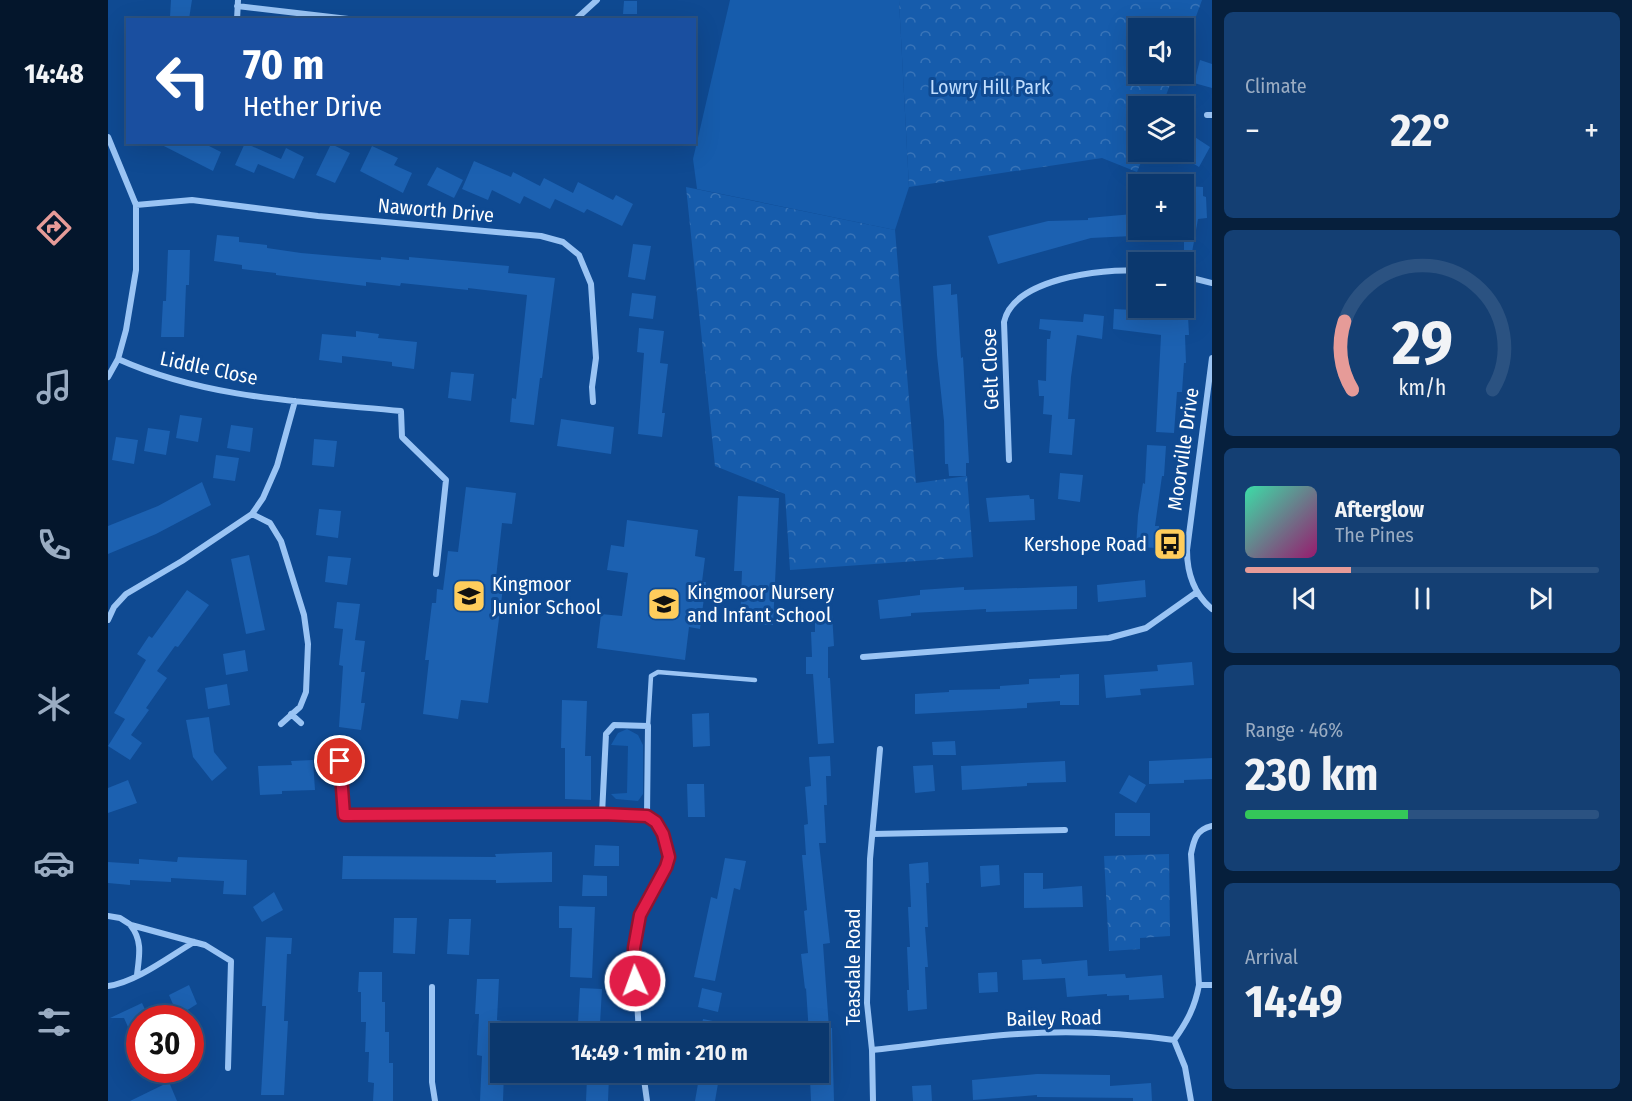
<!DOCTYPE html>
<meta charset="utf-8">
<style>
body{margin:0;font-family:"Fira Sans Condensed",sans-serif;background:#143f73;color:#f1f3f6;height:100vh;display:flex;flex-direction:column;font-size:22px;white-space:nowrap}
*{box-sizing:border-box;margin:0}
p{font-size:20px;color:#9aacc2}
.icon{flex:none;width:33px;height:33px;fill:none;stroke:currentColor;stroke-width:2;stroke-linecap:round;stroke-linejoin:round}
.map{position:relative;flex:1;overflow:hidden}
.sheet{display:flex;flex-direction:column;gap:12px;padding:12px;background:#061f3c;width:420px}
.sheet>*{flex:none}
.guide{position:absolute;left:18px;top:18px;width:570px;height:126px;border-radius:0px;box-shadow:0 6px 24px #0002,0 0 0 2px #2b5281;background:#1a4fa0;color:#fff;overflow:hidden}
.controls{position:absolute;left:1020px;top:18px;display:grid;gap:12px}
.controls a{display:grid;place-items:center;width:66px;height:66px;border-radius:0px;background:#0b386e;box-shadow:0 6px 24px #0002,0 0 0 2px #2b5281;font-size:30px}
.speed{position:absolute;left:18px;top:1005px;display:flex;gap:12px;font-size:30px;font-weight:700;text-align:center}
.speed>*{display:grid;place-content:center;width:78px;height:78px;border-radius:50%;background:#0b386e;box-shadow:0 6px 24px #0002,0 0 0 2px #2b5281;line-height:1}
.speed .limit{border:9px solid #d22;background:#fff;color:#111}
.pin{position:absolute;display:grid;place-items:center;width:51px;height:51px;color:#fff;margin:-26px;border:3px solid #fff;border-radius:50%;box-shadow:0 2px 6px #0007}
.me{position:absolute;width:66px;margin:-33px;rotate:358deg;stroke-linejoin:round;filter:drop-shadow(0 0 4px #0008)}
.turn{display:flex;align-items:center;gap:21px;height:126px;padding:0 18px;font-size:27px}
.turn .icon{width:78px;height:78px;stroke-width:2.5}
.turn b{display:block;font-size:42px;line-height:51px}
.big{font-size:45px;font-weight:700;line-height:1.1}
.sheet .widget{flex:1;display:flex;flex-direction:column;justify-content:center;gap:9px;min-width:0;padding:0 21px;border-radius:9px;background:#143f73}
.sheet .dial{align-items:center;gap:0}
.dial svg{height:156px;overflow:visible;fill:none;stroke:#2b5281;stroke-width:7;stroke-linecap:round;text-anchor:middle}
.dial text{fill:#f1f3f6;stroke:none}
.song{display:flex;align-items:center;gap:18px}
.cover{width:72px;height:72px;border-radius:9px;background:linear-gradient(135deg,hsl(160 70% 55%),hsl(320 70% 35%))}
.played{height:6px;border-radius:3px;background:linear-gradient(90deg,#e69b98 30%,#2b5281 30%)}
.keys{display:flex;justify-content:space-around;direction:ltr}
.heat{display:flex;justify-content:space-between;align-items:center;font-size:33px;direction:ltr}
.charge{height:9px;border-radius:4px;background:linear-gradient(90deg,#34c759 46%,#2b5281 0)}
.trip{position:absolute;left:382px;top:1023px;width:339px;height:60px;border-radius:0px;background:#0b386e;box-shadow:0 6px 24px #0002,0 0 0 2px #2b5281;font-weight:700;line-height:60px;text-align:center}
main{display:flex;flex:1;min-height:0}
.tab-bar{display:flex;flex-direction:column;width:108px;justify-content:space-around;align-items:center;background:#04162c;color:#9aacc2}
.tab-bar .icon{width:42px;height:42px}
.tab-bar .selected{color:#e69b98}
.tab-bar b{font-size:27px;color:#f1f3f6}
.map>svg:first-child{display:block}
.grass{fill:#165cac}
.park{fill:url(#park-crowns)}
.building{fill:#1c61b1}
.lines{fill:none;stroke-linecap:round;stroke-linejoin:round}
.lane{stroke:#9ac4f4;stroke-width:4.5}
.street{stroke:#9ac4f4;stroke-width:6}
.route-casing{stroke:#92132f;stroke-width:15}
.route{stroke:#e11d48;stroke-width:10}
.labels{text-anchor:middle;dominant-baseline:central;stroke-width:6;stroke-linejoin:round;paint-order:stroke}
.park-label{font-size:20px;fill:#c1defe;stroke:#0f4a92}
.street-label{font-size:20px;fill:#fff;stroke:#0f4a92}
.poi-label{font-size:20px;fill:#fff;stroke:#0f4a92;text-anchor:start}
</style>
<main>
<nav class="tab-bar">
<b>14:48</b>
<svg class="icon selected" aria-label="directions" viewBox="0 0 24 24"><path d="M12 3l9 9-9 9-9-9zM9 14v-3h6M13 9l2 2-2 2"/></svg>
<svg class="icon" aria-label="music" viewBox="0 0 24 24"><path d="M9 18V5l10-2v13"/><circle cx="6" cy="18" r="3"/><circle cx="16" cy="16" r="3"/></svg>
<svg class="icon" aria-label="phone" viewBox="0 0 24 24"><path d="M5 4h4l2 5-3 2q2 4 5 5l2-3 5 2v4C11 20 4 13 5 4z"/></svg>
<svg class="icon" aria-label="climate" viewBox="0 0 24 24"><path d="M12 3v18M4 7l16 10M4 17L20 7"/></svg>
<svg class="icon" aria-label="car" viewBox="0 0 24 24"><path d="M5 17H2v-5l4-1 3-4h7l3 4 3 1v5h-3M9 17h6M6 11h13"/><circle cx="7" cy="17" r="2"/><circle cx="17" cy="17" r="2"/></svg>
<svg class="icon" aria-label="filters" viewBox="0 0 24 24"><path d="M4 7h16M4 17h16"/><circle cx="9" cy="7" r="2"/><circle cx="15" cy="17" r="2"/></svg>
</nav>
<div class="map">
<svg width="1104" height="1101" viewBox="0 0 1104 1101">
<defs>
<pattern id="park-crowns" width="20" height="18" patternUnits="userSpaceOnUse" patternTransform="scale(1.5)"><rect width="20" height="18" fill="#165cac"/><path d="M2 6a3 3 0 1 1 6 0M12 15a3 3 0 1 1 6 0" fill="none" stroke="#3974b8"/></pattern>
</defs>
<rect width="100%" height="100%" fill="#0f4a92"/>
<path class="grass" d="M622,0H791L801,187L787,230L589,189L585,159Z
M519,729L530,735L535,745V794L530,801L508,799L503,794L519,793L520,746L503,745L510,733Z"/>
<path class="park" d="M791,0H1094L1076,49V28H1030V74H1066L1054,106H1030V152H1037L1029,172L994,158L801,187Z
M578,187L787,230L808,483L859,476L865,557L682,570L677,494L607,466Z
M1061,854L1062,936L1032,938V949L1001,951L996,856Z"/>
<path class="building" d="M63,0H84L81,19L62,17Z
M516,1H529V14H515Z
M1092,60L1104,64V88L1086,83Z
M1076,130L1102,147L1091,167L1076,158Z
M48,142H93L113,152L105,171Z
M137,143L173,159L178,148L196,157L186,179L150,164L146,173L127,165Z
M223,144L242,153L227,183L208,175Z
M264,146L290,158L286,165L304,173L295,193L252,171Z
M366,161L403,177L405,172L432,186L436,178L465,193L470,182L505,200L508,195L525,204L514,226L479,209L476,213L447,199L442,209L416,196L412,204L384,190L380,200L354,189Z
M329,167L355,180L346,198L319,185Z
M1076,186L1095,187V196L1098,197L1099,218L1090,219L1083,258H1076Z
M1025,214L1024,236L983,238L890,264L880,236L940,221L980,220V218Z
M109,235L131,237V242L159,245V248L193,253L273,260V257L301,260V257L378,264L401,266L400,273L447,278L434,378H432L426,425L402,422L404,398L408,399L419,295L360,288V290L293,283L292,286L258,282V286L168,275V273L134,269V265L106,261Z
M525,244L543,246L537,280L520,277Z
M60,250H82L81,285H78L76,337H53L55,301H58Z
M843,284V295L849,294L853,358L855,357L861,463H858V476H841L840,464H837L836,421L829,355L825,286Z
M524,293L548,296L545,319L521,316Z
M1006,309L1025,310V313L1080,316L1081,335H1077L1078,363H1076L1074,392H1069L1066,433L1048,432L1053,335L1005,329Z
M976,314L996,316L994,339L969,335L963,377L960,419H967L964,455L941,453L944,415L935,414L936,396H931L930,380L938,381L939,339H942L943,331L931,329L932,319L975,322Z
M531,328L556,331L552,363L560,364L554,413H557L554,437L530,434L536,353L529,352Z
M248,331L271,334L270,338L309,342L306,369L284,366V362L234,356V363L211,360L214,334L248,337Z
M343,372L366,374L363,401L340,398Z
M72,415L94,418L90,442L68,438Z
M453,419L506,427L503,454L449,446Z
M123,425L145,428L142,452L119,448Z
M40,428L62,431L58,455L36,451Z
M8,437L30,440L26,464L4,460Z
M206,439L229,441L226,467L204,465Z
M1039,445L1058,446L1056,476H1054L1047,526H1051L1050,548L1028,547L1030,515L1035,483L1037,484Z
M108,455L131,458L127,481L105,478Z
M952,473L975,475L972,502L950,499Z
M94,482L103,505L48,534L0,554V526L50,506Z
M358,487L408,493L404,524L394,523L387,587L395,588L380,703L353,700L350,719L315,714L321,660H317L324,603H328L329,589L335,590L340,551L350,552Z
M921,495L922,499H926L927,520L881,522L878,498Z
M630,496L671,498L665,625L632,624L634,571H626Z
M211,509L233,511L230,538L208,535Z
M519,520L590,530L587,556L597,558L594,582H598L592,629L581,627L577,660L489,648L493,614L514,616L520,573L499,570L503,545L516,547Z
M141,555L157,630L138,634L123,559Z
M220,556L243,558L239,585L217,582Z
M1037,580L1038,597L990,602L989,585Z
M969,586V609L878,612V609L803,613V616L772,619L770,600L812,595V590L856,587V590Z
M79,590L101,605L70,647L67,646L49,671L59,678L38,708L41,710L23,735L34,743L22,760L0,746L17,719L6,713L38,660L29,654L41,636L44,638Z
M229,602L252,604L247,640L257,641L253,672H257L253,703H257L253,730L231,727L235,666L231,665L235,629L226,628Z
M724,613L726,646L720,647V678H722L726,743L710,744L705,674H698V657H704L703,632H707V614Z
M137,650L140,671L118,675L115,654Z
M1084,662L1086,685L1032,689L1033,695L998,698L996,675L1050,671L1049,665Z
M971,674V705H952V701L919,703V708L807,714V694L841,692V690L892,689V686L921,684V679L952,678V675Z
M119,684L122,705L100,709L97,688Z
M454,700L479,701L477,756H483V800L457,799V748H453Z
M601,713L602,746L585,747L584,714Z
M101,717L106,752L119,768L104,781L85,757L78,720Z
M847,741L848,755H825L824,742Z
M722,756L723,776H718L719,805H716L718,843H711L722,943L715,944L721,1028H724L726,1101H703L702,1079H711V1034H701L698,988L697,989L693,954L700,953L696,911L699,910L694,855H698L696,825L700,824L697,787L703,786L701,757Z
M1104,758V779L1076,780V783L1041,784V761Z
M205,760L207,790L174,791V794L152,795L150,766L184,765L183,761Z
M957,761L958,782L919,783V786L854,790L853,766Z
M825,765L827,791L807,793L805,766Z
M1021,775L1038,785L1028,803L1011,793Z
M20,780L29,803L0,813V788Z
M579,784H596L597,817H580Z
M1007,813H1042V836H1007Z
M487,845L511,846V866H486Z
M444,852V882L388,883V880L234,879L235,856L388,857L387,854Z
M70,857L139,860L138,895L115,894L116,881L63,878V882L22,880V885L0,883V862L31,864V859L69,862Z
M617,858L638,861L632,890L626,888L607,981L586,977L603,897L609,899Z
M820,862L821,883H818L820,927H817L820,967H817L819,1009L800,1011L799,990H801L799,947H802L800,907H803L801,864Z
M891,865L892,885L873,887L872,866Z
M916,873H935V889L974,886L975,907L916,908Z
M475,875L499,876V896H474Z
M166,892L175,910L154,922L145,907Z
M451,906L487,907L484,978L462,977L464,928H451Z
M286,918H309L307,954L285,953Z
M341,919H363L361,955L339,954Z
M158,937L184,938L183,954H179L176,1021H180L176,1095H153L158,1006H154Z
M933,959L934,964L979,960L980,976L1017,974L1018,978L1054,975L1056,998L1021,1000V995L999,996V994L959,997L957,978L915,980L914,960Z
M251,972H274V1002H277V1032H281V1063H285V1101H265L266,1083L260,1082L261,1052H257L258,1022H253V992H250Z
M889,972L890,992L871,993L870,973Z
M369,979H391L389,1020L394,1021L391,1069H393V1072H396L395,1101H372L374,1056L369,1055L371,1014H367Z
M81,985L89,1004L70,1016L61,995Z
M472,988L494,989L492,1024L470,1023Z
M594,988L614,993L610,1012L590,1007Z
M34,1003L41,1018H32V1054L16,1018H2Z
M595,1019L634,1027V1034H592Z
M592,1072H612L607,1101H587Z
M929,1074L1002,1075V1086L1043,1083L1044,1101H1025V1098L929,1097V1095L865,1100L864,1080Z
M479,1077H501L500,1101H478Z
M61,1082L69,1101H22Z
M823,1085L824,1101H805L804,1086Z"/>
<g class="lines">
<path class="lane" d="M540,726L543,676L550,672L647,680"/>
<path class="street" d="M129,6L249,20
M129,20L130,0
M467,20L489,0
M1099,115H1104
M0,137L28,205V270L18,330L10,359L0,377
M28,205L84,200L210,216L433,236L455,242L471,255L483,284L488,358L484,387L485,402
M1076,276L1104,283
M1104,358L1079,550C1079,573 1086,594 1104,609
M10,359C99,399 198,402 293,411L294,437L338,480L328,574
M901,460L896,322C905,279 994,268 1030,271
M144,514L162,523L173,541L196,615L200,644L198,692L192,707L173,724
M0,620L6,607L18,594L74,561L144,514L155,498L169,466L187,401
M755,657L1001,638L1038,628L1089,592
M183,714L193,723
M232,761L236,815L494,814L539,816L548,822L555,834L561,857L558,867L532,915L526,948L531,1034
M494,814L498,734L506,725L540,726L539,816
M765,834L957,830
M0,916L12,918L23,925L97,945L123,961L120,1068
M23,926C35,941 31,957 29,975
M1091,985H1104
M0,986C27,983 62,956 86,942
M324,987V1082L327,1101
M1066,1040C1079,1022 1087,1007 1091,985L1083,854C1086,839 1088,830 1104,826
M764,1050C812,1045 861,1037 910,1034C962,1030 1015,1033 1066,1040L1077,1067L1083,1101
M535,1072L539,1101
M765,1101L764,1050L759,1003L762,859L772,749"/>
</g>
<g class="lines">
<g class="route-casing">
<path id="route" d="M232,761L236,815L495,814L539,816L548,822L555,834L561,857L558,867L532,915L526,948L527,981"/>
</g>
<use href="#route" class="route"/>
</g>
<defs>
<g id="bus-square" transform="scale(1.725)"><rect x="-9" y="-9" width="18" height="18" rx="4" fill="#ffcd5c" stroke="#0f4a92"/><path d="M-5-6H5V4H4V6H2V4H-2V6H-4V4H-5ZM-3.5-4V0h7V-4ZM-3.5 1.2v1.5H-2V1.2ZM2 1.2v1.5H3.5V1.2Z" fill="#111"/></g>
<g id="school-square" transform="scale(1.725)"><rect x="-9" y="-9" width="18" height="18" rx="4" fill="#ffcd5c" stroke="#0f4a92"/><path d="M0-5L7-2L0 1L-7-2ZM-4 1L0 2.5L4 1V4Q0 6-4 4Z" fill="#111"/></g>
</defs>
<g fill-rule="evenodd">
<use href="#bus-square" x="1062" y="544"/>
<use href="#school-square" x="361" y="596"/>
<use href="#school-square" x="556" y="604"/>
</g>
<g class="labels">
<g class="park-label">
<text x="882" y="87">Lowry Hill Park</text>
</g>
<g class="street-label">
<text transform="translate(328 210) rotate(5)">Naworth Drive</text>
<text transform="translate(101 368) rotate(12)">Liddle Close</text>
<text transform="translate(882 369) rotate(-92)">Gelt Close</text>
<text transform="translate(1075 449) rotate(-82)">Moorville Drive</text>
<text transform="translate(745 967) rotate(-90)">Teasdale Road</text>
<text transform="translate(946 1018) rotate(-1)">Bailey Road</text>
</g>
<g class="poi-label">
<text x="1039" y="544" text-anchor="end">Kershope Road</text>
<text x="384" y="584">Kingmoor<tspan x="384" dy="23">Junior School</tspan></text>
<text x="579" y="592">Kingmoor Nursery<tspan x="579" dy="23">and Infant School</tspan></text>
</g>
</g>
</svg>
<div class="controls">
<a><svg class="icon" aria-label="sound" viewBox="0 0 24 24"><path d="M4 9h4l5-4v14l-5-4H4zM17 9q2 3 0 6"/></svg></a>
<a><svg class="icon" aria-label="layers" viewBox="0 0 24 24"><path d="M12 4l9 5-9 5-9-5zM3 14l9 5 9-5"/></svg></a>
<a>+</a>
<a>−</a>
</div>
<div class="speed"><div class="limit">30</div></div>
<div class="pin" style="left:232px;top:761px;background:#d93025"><svg class="icon" aria-label="arrive" viewBox="0 0 24 24"><path d="M6 21V4h12l-3 4 3 4H6"/></svg></div>
<svg class="me" style="left:527px;top:981px" viewBox="-20 -20 40 40"><circle r="17" fill="#e11d48" stroke="#fff" stroke-width="3"/><path d="M0-11L8 9 0 5-8 9z" fill="#fff"/></svg>
<div class="trip">14:49 · 1 min · 210 m</div>
<div class="guide">
<div class="turn"><svg class="icon" aria-label="left" viewBox="0 0 24 24"><path d="M17 20v-9H6M10 6l-5 5 5 5"/></svg><div><b>70 m</b>Hether Drive</div></div>
</div>
</div>
<section class="sheet">
<div class="widget"><p>Climate</p>
<div class="heat"><a>−</a><b class="big">22°</b><a>+</a></div>
</div>
<div class="widget dial"><svg viewBox="0 0 100 80">
<path d="M14 69A42 42 0 1 1 86 69"/>
<path d="M14 69A42 42 0 0 1 10 34" stroke="#e69b98"/>
<text x="50" y="56" font-size="32" font-weight="700">29</text>
<text x="50" y="72" font-size="11">km/h</text>
</svg></div>
<div class="widget">
<div class="song"><i class="cover"></i><div><b>Afterglow</b><p>The Pines</p></div></div>
<div class="played"></div>
<div class="keys"><svg class="icon" aria-label="previous" viewBox="0 0 24 24"><path d="M18 5L8 12l10 7zM5 5v14"/></svg><svg class="icon" aria-label="pause" viewBox="0 0 24 24"><path d="M8 5v14M16 5v14"/></svg><svg class="icon" aria-label="next" viewBox="0 0 24 24"><path d="M6 5l10 7-10 7zM19 5v14"/></svg></div>
</div>
<div class="widget"><p>Range · 46%</p><b class="big">230 km</b><div class="charge"></div></div>
<div class="widget"><p>Arrival</p><b class="big">14:49</b></div>
</section>
</main>
